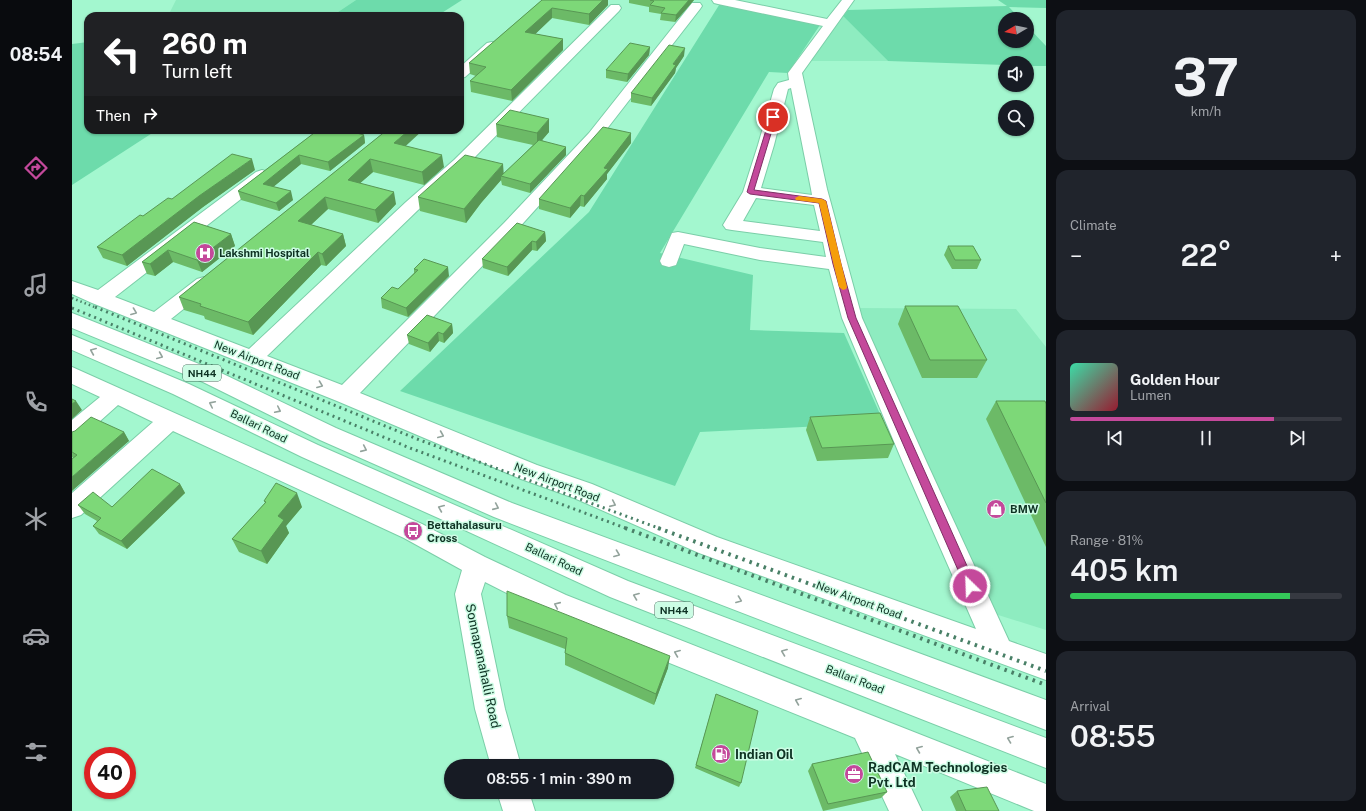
<!DOCTYPE html>
<meta charset="utf-8">
<style>
body{margin:0;font-family:"Public Sans",sans-serif;background:#20242c;color:#f1f3f6;height:100vh;display:flex;flex-direction:column;font-size:15px;white-space:nowrap}
*{box-sizing:border-box;margin:0}
p{font-size:13px;color:#9ea1a6}
.icon{flex:none;width:22px;height:22px;fill:none;stroke:currentColor;stroke-width:2;stroke-linecap:round;stroke-linejoin:round}
.map{position:relative;flex:1;overflow:hidden}
.side{display:flex;flex-direction:column;gap:10px;padding:10px;background:#0d0f14;width:320px}
.side>*{flex:none}
.hud{position:absolute;left:12px;top:12px;width:380px;height:122px;border-radius:12px;box-shadow:0 1px 3px #0004;background:#202124;color:#fff;overflow:hidden}
.needle{width:26px;rotate:260deg}
.fabs{position:absolute;left:926px;top:12px;display:grid;gap:8px}
.fabs a{display:grid;place-items:center;width:36px;height:36px;border-radius:50%;background:#171b24;box-shadow:0 1px 3px #0004;font-size:20px}
.speed{position:absolute;left:12px;top:747px;display:flex;gap:8px;font-size:20px;font-weight:700;text-align:center}
.speed>*{display:grid;place-content:center;width:52px;height:52px;border-radius:50%;background:#171b24;box-shadow:0 1px 3px #0004;line-height:1}
.speed .limit{border:6px solid #d22;background:#fff;color:#111}
.pin{position:absolute;display:grid;place-items:center;width:34px;height:34px;color:#fff;margin:-17px;border:2px solid #fff;border-radius:50%;box-shadow:0 1px 4px #0007}
.me{position:absolute;width:44px;margin:-22px;rotate:336deg;stroke-linejoin:round;filter:drop-shadow(0 0 3px #0008)}
.turn{display:flex;align-items:center;gap:14px;height:84px;padding:0 12px;font-size:18px}
.turn .icon{width:52px;height:52px;stroke-width:2.5}
.turn b{display:block;font-size:28px;line-height:34px}
.then{display:flex;align-items:center;height:38px;padding:0 12px;background:#0003;gap:8px;font-size:15px}
.big{font-size:30px;font-weight:600;line-height:1.1}
.side .card{flex:1;display:flex;flex-direction:column;justify-content:center;gap:6px;min-width:0;padding:0 14px;border-radius:12px;background:#20242c}
.side .dial{align-items:center;gap:0}
.dial b{font-size:52px;line-height:1}
.song{display:flex;align-items:center;gap:12px}
.cover{width:48px;height:48px;border-radius:6px;background:linear-gradient(135deg,hsl(160 70% 55%),hsl(350 70% 35%))}
.played{height:4px;border-radius:2px;background:linear-gradient(90deg,#c4499b 75%,#363941 75%)}
.keys{display:flex;justify-content:space-around;direction:ltr}
.heat{display:flex;justify-content:space-between;align-items:center;font-size:22px;direction:ltr}
.charge{height:6px;border-radius:3px;background:linear-gradient(90deg,#34c759 81%,#363941 0)}
.trip{position:absolute;left:372px;top:759px;width:230px;height:40px;border-radius:20px;background:#171b24;box-shadow:0 1px 3px #0004;font-weight:600;line-height:40px;text-align:center}
main{display:flex;flex:1;min-height:0}
.tabs{display:flex;flex-direction:column;width:72px;justify-content:space-around;align-items:center;background:#090b0e;color:#9ea1a6}
.tabs .icon{width:28px;height:28px}
.tabs .current{color:#c4499b}
.tabs b{font-size:18px;color:#f1f3f6}
.map>svg:first-child{display:block}
.built{fill:#8eecc0}
.green{fill:#6ddbab}
.lines{fill:none;stroke-linecap:round;stroke-linejoin:round}
.minor-casing{stroke:#7bcea8;stroke-width:2}
.highway-casing{stroke:#7bcea8;stroke-width:2}
.minor{fill:#fff;fill-rule:evenodd}
.highway{fill:#fff;fill-rule:evenodd}
.rail-far2{stroke:#498067;stroke-width:2.5;stroke-dasharray:1.5 3;stroke-linecap:butt}
.rail-far1{stroke:#498067;stroke-width:3;stroke-dasharray:2 4;stroke-linecap:butt}
.rail{stroke:#498067;stroke-width:4;stroke-dasharray:2.5 5;stroke-linecap:butt}
.wall{fill:#6cba67}
.shaded-wall{fill:#589754}
.building{fill:#7dd878;stroke:#589754}
.oneway{stroke:#93a39c}
.route{fill:#c4499b;stroke:#7f2f65}
.slow{fill:#f59e0b}
.labels{text-anchor:middle;dominant-baseline:central;stroke-width:3;stroke-linejoin:round;paint-order:stroke}
.shield{fill:#ccfce4;stroke:#476f5d;stroke-width:1}
.shield-label{font-size:10px;font-weight:bold;fill:#0e3223}
.poi-label{font-size:11px;font-weight:bold;fill:#0e3223;stroke:#ccfce4;text-anchor:start}
.street-label{font-size:11px;fill:#0e3223;stroke:#ccfce4}
.near-street-label{font-size:13px;fill:#0e3223;stroke:#ccfce4}
.near-poi-label{font-size:13px;font-weight:bold;fill:#0e3223;stroke:#ccfce4;text-anchor:start}
</style>
<main>
<nav class="tabs">
<b>08:54</b>
<svg class="icon current" aria-label="directions" viewBox="0 0 24 24"><path d="M12 3l9 9-9 9-9-9zM9 14v-3h6M13 9l2 2-2 2"/></svg>
<svg class="icon" aria-label="music" viewBox="0 0 24 24"><path d="M9 18V5l10-2v13"/><circle cx="6" cy="18" r="3"/><circle cx="16" cy="16" r="3"/></svg>
<svg class="icon" aria-label="phone" viewBox="0 0 24 24"><path d="M5 4h4l2 5-3 2q2 4 5 5l2-3 5 2v4C11 20 4 13 5 4z"/></svg>
<svg class="icon" aria-label="climate" viewBox="0 0 24 24"><path d="M12 3v18M4 7l16 10M4 17L20 7"/></svg>
<svg class="icon" aria-label="car" viewBox="0 0 24 24"><path d="M5 17H2v-5l4-1 3-4h7l3 4 3 1v5h-3M9 17h6M6 11h13"/><circle cx="7" cy="17" r="2"/><circle cx="17" cy="17" r="2"/></svg>
<svg class="icon" aria-label="filters" viewBox="0 0 24 24"><path d="M4 7h16M4 17h16"/><circle cx="9" cy="7" r="2"/><circle cx="15" cy="17" r="2"/></svg>
</nav>
<div class="map">
<svg width="974" height="811" viewBox="0 0 974 811">
<rect width="100%" height="100%" fill="#a3f7cf"/>
<path class="built" d="M104,0H284L260,16H96Z
M771,16L816,61H739Z
M786,308L944,309L974,347V630L923,614L827,405Z"/>
<path class="green" d="M284,0H390L365,16H260Z
M926,0H974V8L937,7L948,19H933V41H955V26L974,46V66H955V63H933V65L816,61L771,16L776,10L935,6Z
M649,2L748,25L716,73L697,72L588,253L681,275L678,330L772,333L812,423L628,432L603,486L328,391L517,212Z
M16,42V130H85L0,185V44Z"/>
<g class="lines">
<g class="minor-casing">
<path id="minor" d="M640,0H663L755,19L770,0H782L730,73L755,189L790,318L855,463L937,641L974,654V680L627,553L502,498L449,479L265,401L20,303L0,294V281L26,290L184,172L190,170L196,172L198,175L196,178L43,297L82,312L125,279L132,277L139,279L141,283L139,287L99,319L177,349L334,202L382,160L539,5H547L549,8L547,11L394,166L346,210L195,356L270,385L432,223L517,133L620,3H628L630,6L628,9L527,139L444,231L288,393L465,465L520,484L645,537L904,629L831,463L770,318L757,269L688,260L612,244L604,265L597,267L590,265L588,261L600,233L606,232L688,248L754,257L751,242L660,230L654,229L651,225L671,192L686,145L702,89L706,83L717,80L716,73L751,26L646,4L642,3ZM719,88L739,189L740,195L689,188L702,145L716,89ZM684,198L742,205L748,231L671,221Z
M420,42L425,43L427,46L425,49L393,77L388,78V67L415,43Z
M0,367L350,524L413,557L494,595L974,784V811H962L823,754L850,811H817L783,738L474,613L413,582L409,594L433,709L449,766H419L403,709L383,594L390,570L332,538L101,431L9,515L0,518V493L81,422L46,405L8,439L0,442V420L28,397L0,384Z
M425,792H457L463,811H431Z"/>
</g>
<g class="highway-casing">
<path id="highway" d="M0,313L147,372L264,428L440,503L974,700V730L422,517L248,440L131,382L0,328Z
M0,335L117,384L246,445L556,581L974,738V768L538,597L373,521L230,457L101,394L0,350Z"/>
</g>
<use href="#minor" class="minor"/>
<use href="#highway" class="highway"/>
<path class="rail-far2" d="M0,298L25,308"/>
<path class="rail-far1" d="M23,307L345,439L589,529
M0,308L338,448L556,529"/>
<path class="rail" d="M553,528L974,685
M586,528L974,671"/>
</g>
<path class="wall" d="M470,0L536,5L517,25L480,18L463,34L491,39V50L440,101L399,92L398,81L404,76L398,74L397,63Z
M557,0H622L603,22L588,20L589,14L577,12V7L557,3Z
M578,47L577,55L555,82L534,78V70Z
M612,56L604,68L603,73L579,106L559,102V93Z
M424,124L477,132L470,140L494,155L458,193L430,185L429,180L409,203L394,223L348,211L346,197L432,174L461,145L425,137Z
M246,130L292,135L293,143L258,171L229,164L201,187L221,200L207,211L169,200L166,191Z
M315,130L334,146L372,167L352,185L301,172L288,183L324,204L306,223L256,209L239,225L271,234L274,246L254,266L249,265L181,335L133,319L132,316L112,310L107,297Z
M559,133V143L535,174V179L512,207L508,206L498,218L467,209V199Z
M183,170L131,207L55,266L31,258L25,247L71,216L100,199Z
M122,222L159,234L163,246L130,272L101,262L83,276L75,274L70,262Z
M473,232L474,241L465,251L460,250L436,276L411,268L410,259Z
M876,246L909,260L905,269H880L872,255Z
M342,269L377,276L336,317L310,308L309,298L326,289L342,273Z
M833,306L915,360L905,378H850L826,324Z
M380,324L381,333L372,343L367,341L358,352L337,344L335,335Z
M924,401L974,404V547L914,419Z
M738,417L822,444L816,458L745,461L734,430Z
M0,432H52L57,441L1,458L0,457Z
M108,484L113,493L55,549L27,534L21,526L25,521L13,514L6,505L40,507Z
M192,501L230,507L214,526L217,533L195,564L167,552L160,539L193,503Z
M435,616L596,668L582,705L493,665V649L437,628Z
M644,694L669,783L667,787L623,768Z
M740,764L815,792L809,798L751,811L736,771Z
M885,791L927,811H884L878,797Z"/>
<path class="shaded-wall" d="M531,0H536V5L517,25V14Z
M617,0H622L603,22L604,15Z
M480,8V18L454,43L453,32Z
M491,39V50L440,101L439,90Z
M578,47L577,55L555,82L556,74Z
M613,48L612,56L604,68L603,73L579,106L580,98L601,64Z
M477,119V132L465,146V133Z
M337,130H351L324,155L322,143Z
M559,133V143L535,174V179L512,207V196L532,168Z
M292,135L293,143L258,171L256,162Z
M494,147V155L458,193V184Z
M227,155L229,164L194,193L191,184Z
M370,155L372,167L352,185L350,172Z
M180,159L183,170L131,207L55,266L50,255L127,196Z
M298,159L301,172L278,192L276,180Z
M431,164L432,177L429,176V180L409,203L394,223L392,209L408,190Z
M219,191L221,200L207,211L204,203Z
M322,192L324,204L306,223L303,210Z
M509,195L508,206L498,218V208Z
M253,197L256,209L229,234L226,221Z
M473,232L474,241L465,251L464,242Z
M159,234L163,246L130,272L125,260Z
M271,234L274,246L254,266L250,254Z
M460,241V250L436,276L435,267Z
M96,250L101,262L83,276L78,264Z
M246,252L249,265L181,335L176,322Z
M376,267L377,276L336,317L334,308Z
M380,324L381,333L372,343L371,334Z
M366,332L367,341L358,352L356,343Z
M4,401L10,410L0,419V404Z
M52,432L57,441L0,491V477Z
M108,484L113,493L55,549L49,541Z
M225,493L230,507L214,526L217,533L195,564L189,551L206,516Z
M598,656L596,668L582,705L584,694Z"/>
<path class="building" d="M470,0H531L517,14L480,8L453,32L491,39L439,90L398,81L414,67L397,63Z
M578,0H617L604,15L589,13L593,8L578,5L582,1Z
M558,43L578,47L556,74L534,70Z
M597,45L613,48L601,64L604,65L580,98L559,93Z
M438,110L477,119L465,133L424,124Z
M531,127L559,133L532,168L536,169L512,196L509,195L498,208L467,199Z
M246,130H273L292,135L256,162L227,155L191,184L219,191L204,203L166,191Z
M315,130H337L322,143L370,155L350,172L298,159L276,180L322,192L303,210L253,197L226,221L271,234L250,254L246,252L176,322L128,306L129,304L107,297Z
M467,140L494,147L458,184L429,176Z
M160,154L180,159L127,196L50,255L25,247L68,215L71,216L96,198L100,199Z
M393,155L431,164L408,190L392,209L346,197Z
M122,222L159,234L125,260L96,250L78,264L70,262Z
M445,223L473,232L464,242L460,241L435,267L410,259Z
M876,246H901L909,260H883Z
M352,259L376,267L334,308L309,298L320,287L326,289L346,270L342,269Z
M833,306H886L915,360H858Z
M355,315L380,324L371,334L366,332L356,343L335,335Z
M0,399L4,401L0,404Z
M924,401H973L974,404V503Z
M808,413L822,444L750,448L738,417Z
M19,417L52,432L0,477V459L5,455L0,452V432L3,431Z
M80,469L108,484L49,541L21,526L29,518L6,505L21,492L40,507Z
M204,483L225,493L206,516L212,520L189,551L160,539L194,502L192,501Z
M435,591L598,656L584,694L493,653L495,638L435,616Z
M644,694L686,711L669,783L624,765Z
M796,752L815,792L756,804L740,764Z
M915,787L927,811H894L885,791Z"/>
<defs><path id="oneway-chevron" d="M-2-3.5L2.5 0L-2 3.5" fill="none" stroke-width="1.6" stroke-linecap="round" stroke-linejoin="round"/></defs>
<g class="oneway">
<use href="#oneway-chevron" transform="translate(62 312) rotate(21)"/>
<use href="#oneway-chevron" transform="translate(21 351) rotate(-157)"/>
<use href="#oneway-chevron" transform="translate(88 356) rotate(23)"/>
<use href="#oneway-chevron" transform="translate(248 385) rotate(21)"/>
<use href="#oneway-chevron" transform="translate(140 404) rotate(-154)"/>
<use href="#oneway-chevron" transform="translate(206 410) rotate(26)"/>
<use href="#oneway-chevron" transform="translate(369 435) rotate(23)"/>
<use href="#oneway-chevron" transform="translate(292 449) rotate(24)"/>
<use href="#oneway-chevron" transform="translate(541 504) rotate(24)"/>
<use href="#oneway-chevron" transform="translate(424 507) rotate(24)"/>
<use href="#oneway-chevron" transform="translate(369 508) rotate(-157)"/>
<use href="#oneway-chevron" transform="translate(545 554) rotate(21)"/>
<use href="#oneway-chevron" transform="translate(564 596) rotate(-159)"/>
<use href="#oneway-chevron" transform="translate(667 600) rotate(21)"/>
<use href="#oneway-chevron" transform="translate(485 605) rotate(-156)"/>
<use href="#oneway-chevron" transform="translate(712 652) rotate(-159)"/>
<use href="#oneway-chevron" transform="translate(605 653) rotate(-158)"/>
<use href="#oneway-chevron" transform="translate(726 701) rotate(-158)"/>
<use href="#oneway-chevron" transform="translate(938 739) rotate(-159)"/>
<use href="#oneway-chevron" transform="translate(847 749) rotate(-158)"/>
</g>
<path class="route" d="M701,115L704,117L682,190L750,199L754,201L769,264L784,318L904,586L902,589L898,591L894,589L893,586L776,318L761,264L747,203L678,194L675,192L698,117Z"/>
<path class="slow" d="M727,196L750,199L754,201L775,287L774,289L771,290L767,287L747,203L724,200L723,198Z"/>
<defs>
<g id="hospital-disc" transform="scale(1)"><circle r="9.5" fill="#c4499b" stroke="#ccfce4"/><path d="M-5-5h3v3.5h4V-5h3V5h-3V1.5h-4V5h-3Z" fill="#fff"/></g>
<g id="shop-disc" transform="scale(1)"><circle r="9.5" fill="#c4499b" stroke="#ccfce4"/><path d="M-5-2.5h2.3a2.7 3.5 0 0 1 5.4 0H5L5.5 6h-11ZM-1.5-2.5h3a1.5 2.3 0 0 0-3 0Z" fill="#fff"/></g>
<g id="bus-disc" transform="scale(1)"><circle r="9.5" fill="#c4499b" stroke="#ccfce4"/><path d="M-5-6H5V4H4V6H2V4H-2V6H-4V4H-5ZM-3.5-4V0h7V-4ZM-3.5 1.2v1.5H-2V1.2ZM2 1.2v1.5H3.5V1.2Z" fill="#fff"/></g>
<g id="fuel-disc" transform="scale(1)"><circle r="9.5" fill="#c4499b" stroke="#ccfce4"/><path d="M-5.5-6h7V0h2V4h1.3V-2.5L3-4.5l.8-.8L6-3V5H2.5V1h-1V6h-7ZM-4.2-4.7v3.2H.2V-4.7Z" fill="#fff"/></g>
<g id="office-disc" transform="scale(1)"><circle r="9.5" fill="#c4499b" stroke="#ccfce4"/><path d="M-6-3h4V-5.5h4V-3h4V5H-6ZM-1-4.5V-3h2v-1.5ZM-6 0V1H6V0Z" fill="#fff"/></g>
</defs>
<g fill-rule="evenodd">
<use href="#hospital-disc" x="133" y="253"/>
<use href="#shop-disc" x="924" y="509"/>
<use href="#bus-disc" x="341" y="531"/>
<use href="#fuel-disc" x="649" y="754"/>
<use href="#office-disc" x="782" y="774"/>
</g>
<g class="labels">
<g class="shield">
<rect x="111" y="365" width="38" height="16" rx="3"/>
<rect x="583" y="602" width="38" height="16" rx="3"/>
</g>
<g class="shield-label">
<text x="130" y="373">NH44</text>
<text x="602" y="610">NH44</text>
</g>
<g class="poi-label">
<text x="147" y="253">Lakshmi Hospital</text>
<text x="938" y="509">BMW</text>
<text x="355" y="525">Bettahalasuru<tspan x="355" dy="13">Cross</tspan></text>
</g>
<g class="street-label">
<text transform="translate(185 360) rotate(21)">New Airport Road</text>
<text transform="translate(187 426) rotate(26)">Ballari Road</text>
<text transform="translate(485 482) rotate(21)">New Airport Road</text>
<text transform="translate(482 559) rotate(25)">Ballari Road</text>
<text transform="translate(787 600) rotate(20)">New Airport Road</text>
<text transform="translate(783 679) rotate(21)">Ballari Road</text>
</g>
<g class="near-street-label">
<text transform="translate(411 666) rotate(78)">Sonnapanahalli Road</text>
</g>
<g class="near-poi-label">
<text x="663" y="754">Indian Oil</text>
<text x="796" y="767">RadCAM Technologies<tspan x="796" dy="15">Pvt. Ltd</tspan></text>
</g>
</g>
</svg>
<div class="fabs">
<a><svg class="needle" viewBox="-14 -14 28 28"><path d="M0-13l5 13h-10z" fill="#e53935"/><path d="M0 13l5-13h-10z" fill="#9ea1a6"/></svg></a>
<a><svg class="icon" aria-label="sound" viewBox="0 0 24 24"><path d="M4 9h4l5-4v14l-5-4H4zM17 9q2 3 0 6"/></svg></a>
<a><svg class="icon" aria-label="search" viewBox="0 0 24 24"><circle cx="10" cy="10" r="6"/><path d="M15 15l6 6"/></svg></a>
</div>
<div class="speed"><div class="limit">40</div></div>
<div class="pin" style="left:701px;top:117px;background:#d93025"><svg class="icon" aria-label="arrive" viewBox="0 0 24 24"><path d="M6 21V4h12l-3 4 3 4H6"/></svg></div>
<svg class="me" style="left:898px;top:586px" viewBox="-20 -20 40 40"><circle r="17" fill="#c4499b" stroke="#fff" stroke-width="3"/><path d="M0-11L8 9 0 5-8 9z" fill="#fff"/></svg>
<div class="trip">08:55 · 1 min · 390 m</div>
<div class="hud">
<div class="turn"><svg class="icon" aria-label="left" viewBox="0 0 24 24"><path d="M17 20v-9H6M10 6l-5 5 5 5"/></svg><div><b>260 m</b>Turn left</div></div>
<div class="then">Then<svg class="icon" aria-label="right" viewBox="0 0 24 24"><path d="M7 20v-9h11M14 6l5 5-5 5"/></svg></div>
</div>
</div>
<section class="side">
<div class="card dial"><b>37</b><p>km/h</p></div>
<div class="card"><p>Climate</p>
<div class="heat"><a>−</a><b class="big">22°</b><a>+</a></div>
</div>
<div class="card">
<div class="song"><i class="cover"></i><div><b>Golden Hour</b><p>Lumen</p></div></div>
<div class="played"></div>
<div class="keys"><svg class="icon" aria-label="previous" viewBox="0 0 24 24"><path d="M18 5L8 12l10 7zM5 5v14"/></svg><svg class="icon" aria-label="pause" viewBox="0 0 24 24"><path d="M8 5v14M16 5v14"/></svg><svg class="icon" aria-label="next" viewBox="0 0 24 24"><path d="M6 5l10 7-10 7zM19 5v14"/></svg></div>
</div>
<div class="card"><p>Range · 81%</p><b class="big">405 km</b><div class="charge"></div></div>
<div class="card"><p>Arrival</p><b class="big">08:55</b></div>
</section>
</main>
